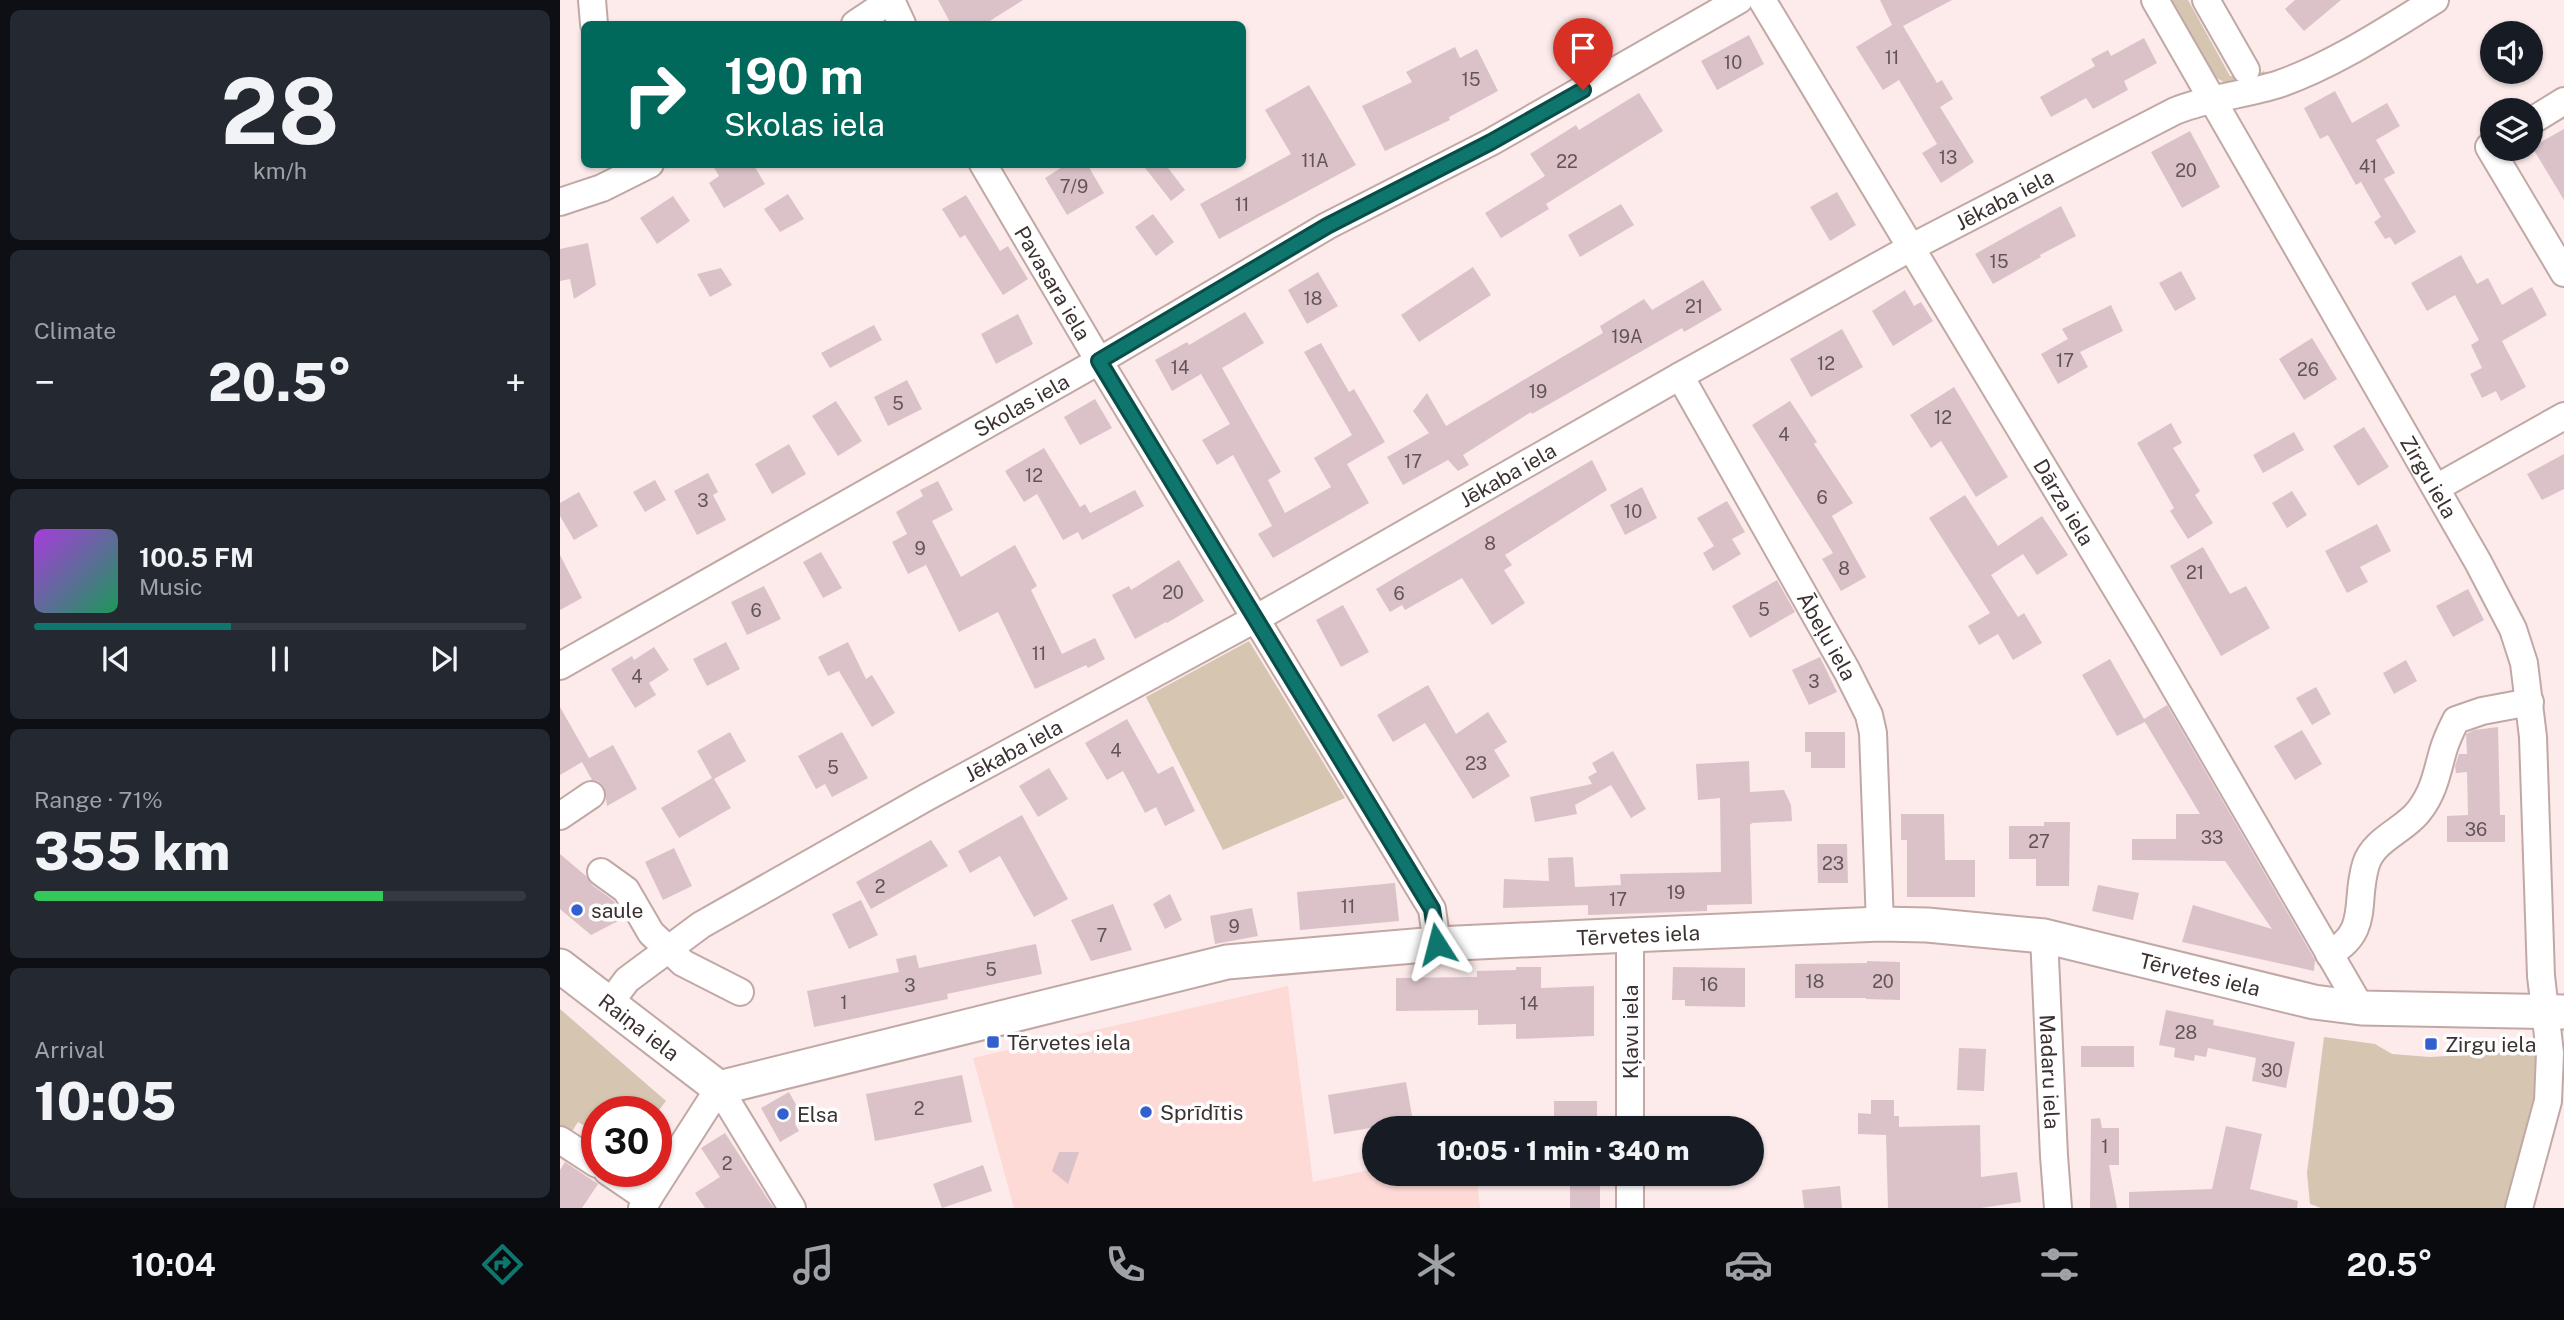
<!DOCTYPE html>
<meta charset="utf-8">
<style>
body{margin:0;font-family:"Public Sans",sans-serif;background:#242831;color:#f1f3f6;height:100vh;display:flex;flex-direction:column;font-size:26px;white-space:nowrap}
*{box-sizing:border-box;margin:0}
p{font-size:23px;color:#9ea1a6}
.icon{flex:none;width:38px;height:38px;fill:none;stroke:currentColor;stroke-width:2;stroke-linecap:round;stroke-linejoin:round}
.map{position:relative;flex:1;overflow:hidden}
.details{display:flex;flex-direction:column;gap:10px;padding:10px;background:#0d0f14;width:560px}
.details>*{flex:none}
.banner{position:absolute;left:21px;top:21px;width:665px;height:147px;border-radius:10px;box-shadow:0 2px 5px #0004;background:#00695c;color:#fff;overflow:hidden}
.fabs{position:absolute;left:1920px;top:21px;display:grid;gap:14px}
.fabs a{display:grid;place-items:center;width:63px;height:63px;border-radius:50%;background:#171b24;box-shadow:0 2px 5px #0004;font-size:35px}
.speed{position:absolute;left:21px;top:1096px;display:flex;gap:14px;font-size:35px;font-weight:700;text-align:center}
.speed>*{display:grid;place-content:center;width:91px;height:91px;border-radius:50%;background:#171b24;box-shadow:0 2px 5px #0004;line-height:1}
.speed .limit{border:10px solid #d22;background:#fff;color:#111}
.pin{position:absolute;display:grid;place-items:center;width:60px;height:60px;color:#fff;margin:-72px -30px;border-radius:50% 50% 50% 0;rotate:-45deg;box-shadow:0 0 7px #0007}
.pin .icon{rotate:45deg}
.me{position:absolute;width:77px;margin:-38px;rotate:351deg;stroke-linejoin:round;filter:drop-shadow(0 0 5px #0008)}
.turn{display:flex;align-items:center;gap:24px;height:147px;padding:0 28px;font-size:32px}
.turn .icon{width:91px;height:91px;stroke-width:2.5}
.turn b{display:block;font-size:49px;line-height:60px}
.big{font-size:52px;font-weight:800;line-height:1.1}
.details .tile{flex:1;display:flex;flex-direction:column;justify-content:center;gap:10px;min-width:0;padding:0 24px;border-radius:10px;background:#242831}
.details .dial{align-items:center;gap:0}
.dial b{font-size:91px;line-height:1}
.song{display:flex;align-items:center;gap:21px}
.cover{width:84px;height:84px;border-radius:10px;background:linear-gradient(135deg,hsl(280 70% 55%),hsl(150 70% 35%))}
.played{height:7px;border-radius:4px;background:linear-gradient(90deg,#0f766e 40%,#363941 40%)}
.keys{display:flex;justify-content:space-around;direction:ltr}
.heat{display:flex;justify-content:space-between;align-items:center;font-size:38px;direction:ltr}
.charge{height:10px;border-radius:5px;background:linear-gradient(90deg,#34c759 71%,#363941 0)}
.trip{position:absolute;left:802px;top:1116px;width:402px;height:70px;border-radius:35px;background:#171b24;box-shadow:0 2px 5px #0004;font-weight:800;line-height:70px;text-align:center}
.menu{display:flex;height:112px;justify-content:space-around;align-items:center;background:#090b0e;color:#9ea1a6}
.menu .icon{width:49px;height:49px}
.menu .active{color:#0f766e}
.menu b{font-size:32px;color:#f1f3f6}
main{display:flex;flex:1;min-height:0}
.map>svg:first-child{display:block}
.built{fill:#fddad6}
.green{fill:#d5c5b1}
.building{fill:#dbc2c9}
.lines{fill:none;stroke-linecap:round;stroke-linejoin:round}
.minor-casing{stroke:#c1a8a5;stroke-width:30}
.major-casing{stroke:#c1a8a5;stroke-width:37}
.minor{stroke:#fff;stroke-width:26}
.major{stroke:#fff;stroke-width:33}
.route-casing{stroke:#0a4d48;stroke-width:18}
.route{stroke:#0f766e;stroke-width:12}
.poi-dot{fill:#3360cf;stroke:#fdfdfd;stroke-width:2.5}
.labels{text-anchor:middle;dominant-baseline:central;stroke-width:7;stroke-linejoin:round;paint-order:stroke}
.number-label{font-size:18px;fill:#635556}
.street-label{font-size:21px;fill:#3b3130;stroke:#fdfdfd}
.poi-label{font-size:21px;fill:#3b3130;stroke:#fdfdfd;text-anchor:start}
</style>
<main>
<section class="details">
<div class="tile dial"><b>28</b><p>km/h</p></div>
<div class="tile"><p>Climate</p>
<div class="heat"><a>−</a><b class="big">20.5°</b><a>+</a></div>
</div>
<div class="tile">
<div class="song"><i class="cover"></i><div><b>100.5 FM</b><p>Music</p></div></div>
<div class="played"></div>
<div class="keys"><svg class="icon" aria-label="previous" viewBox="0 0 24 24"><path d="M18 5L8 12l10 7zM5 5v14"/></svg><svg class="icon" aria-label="pause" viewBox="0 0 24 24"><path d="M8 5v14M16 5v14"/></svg><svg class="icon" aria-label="next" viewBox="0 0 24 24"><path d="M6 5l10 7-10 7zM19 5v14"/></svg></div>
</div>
<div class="tile"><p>Range · 71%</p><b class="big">355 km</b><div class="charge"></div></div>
<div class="tile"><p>Arrival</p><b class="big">10:05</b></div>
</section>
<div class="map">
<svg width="2004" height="1208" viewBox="0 0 2004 1208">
<rect width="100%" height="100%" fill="#fcebea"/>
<path class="built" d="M728,986L753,1182L814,1169V1174H916L920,1208H454L413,1058Z"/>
<path class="green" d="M1610,0H1628L1670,76L1690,78L1704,71L1709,79L1667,84L1652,75Z
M689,641L785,798L663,850L586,697Z
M0,1009L106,1101L96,1114V1111H37V1133L18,1122L0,1150Z
M1764,1037L1815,1044L1832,1054L1870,1057L1976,1051L1975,1113L1949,1208H1761L1750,1204L1747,1173Z"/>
<path class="building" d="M378,0H463L425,24H391Z
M1320,0H1392L1343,26L1377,83L1382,80L1393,99L1380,107L1414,162L1381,183L1362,153L1377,144L1339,80L1323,90L1296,47L1332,25Z
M1735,0H1781L1744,31L1725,9Z
M1189,35L1204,64L1157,90L1141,61Z
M1584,38L1597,63L1564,81L1568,90L1533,109L1526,98L1491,117L1480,97L1535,66L1531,59L1548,50L1551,56Z
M895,47L900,58L917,49L938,91L889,117L890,120L825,151L802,106L852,82L846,72Z
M749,85L796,165L659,239L640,204L731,154L705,110Z
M1775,91L1792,123L1827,103L1840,126L1816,140L1835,173L1824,179L1856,232L1835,245L1830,237L1825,239L1814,222L1821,217L1801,182L1796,185L1768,135L1760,139L1744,108Z
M1079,93L1103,131L986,204L989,209L941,238L925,213L985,176L970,154L1016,125L1019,130Z
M2004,129V200L1972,147Z
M1630,131L1660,187L1622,208L1591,152Z
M152,164H193L205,184L164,208L149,183L159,176Z
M507,164H527L544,193L507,215L485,178Z
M582,164H605L625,190L611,201Z
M1277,192L1296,225L1270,241L1250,207Z
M228,194L244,219L220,232L204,209Z
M406,195L440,251L448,246L468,279L443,295L405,235L400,238L382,209Z
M113,196L130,221L97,244L80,218Z
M1061,204L1074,225L1020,257L1008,235Z
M1501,206L1516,236L1480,255L1481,257L1433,284L1415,254Z
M593,214L614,242L596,256L575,227Z
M28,243L36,285L14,299L10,279L0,281V249Z
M1901,255L1917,284L1928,278L1942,305L1972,287L1987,315L1942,341L1966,387L1941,401L1936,391L1922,398L1910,374L1922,368L1911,345L1919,340L1895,295L1867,311L1851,283Z
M913,267L931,295L859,342L841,315Z
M161,268L172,285L150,297L137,274Z
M1621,271L1636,299L1615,311L1599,283Z
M758,272L778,306L747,324L728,290Z
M1143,280L1162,310L1124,332L1122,328L972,414L971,412L903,455L909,465L898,471L888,460L843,485L827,457L869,433L853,411L867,393L886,426L1043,333L1040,326L1084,299L1092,310Z
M1345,290L1354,306L1361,302L1373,321L1333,346L1312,311Z
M1551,305L1563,331L1520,352L1528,367L1498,384L1481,354L1508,339L1502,329Z
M685,312L704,343L662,368L721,472L708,480L725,513L771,487L754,458L792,435L744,352L761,343L789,392L794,389L825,442L787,464L809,503L713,558L698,534L712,526L673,455L657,465L642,440L670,424L641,374L612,391L595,360L627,342L629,345Z
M458,314L473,344L436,364L421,334Z
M314,325L322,340L270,368L261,353Z
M1282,329L1303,367L1251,397L1230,359Z
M1752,338L1777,379L1744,400L1719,359Z
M347,380L362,409L328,426L314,397Z
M1394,387L1448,477L1416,497L1381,441L1371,448L1350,415Z
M535,399L552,428L520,445L504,417Z
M276,401L302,441L278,456L252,416Z
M1230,401L1257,442L1254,444L1293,503L1272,516L1306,577L1281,591L1262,559L1273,553L1192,425Z
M1611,423L1622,443L1613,448L1640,491L1635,495L1653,523L1628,539L1610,511L1614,508L1577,443Z
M1804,427L1829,467L1798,486L1773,446Z
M1734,432L1744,450L1703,473L1693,455Z
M229,444L246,474L212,494L195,464Z
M484,448L520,507L525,504L530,513L575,490L584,506L522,540L518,532L503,540L477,494L464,502L445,471Z
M2004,454V489L1982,500L1967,474Z
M1032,460L1047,490L945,555L952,565L944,570L965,603L932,625L902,578L845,610L842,605L830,612L816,589Z
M148,473L158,492L153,495L166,520L137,535L114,491Z
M95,480L106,500L85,512L73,492Z
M378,481L393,510L372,521L401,577L455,545L477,586L471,590L502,654L535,638L545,659L528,668L526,665L475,689L438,612L399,632L366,565L348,574L332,542L347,534L336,512L363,496L360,490Z
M1082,487L1097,518L1065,535L1050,505Z
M1732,491L1747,515L1727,528L1712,503Z
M19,492L38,526L14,540L0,516V503Z
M1405,495L1438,546L1482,516L1508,555L1477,575L1463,554L1431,575L1458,617L1464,613L1482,643L1453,660L1438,634L1419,645L1408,626L1430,613L1369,518Z
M1167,501L1185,532L1172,539L1181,554L1153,571L1143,553L1154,546L1137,518Z
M1817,524L1831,551L1800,567L1808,582L1787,593L1765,551Z
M1643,547L1670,594L1686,586L1710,628L1661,656L1610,566Z
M261,552L282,588L263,598L243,562Z
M0,555L22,598L0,610Z
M619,560L644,601L607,623L606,622L575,639L552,595L569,586L571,590Z
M1217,580L1235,612L1190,638L1172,606Z
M204,586L221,619L187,635L171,602Z
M1908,589L1924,620L1893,637L1876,606Z
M783,605L809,652L781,667L756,620Z
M166,642L180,669L147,686L133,659Z
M288,642L306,679L312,675L335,713L312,727L279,671L268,676L258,657Z
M94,647L109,670L89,683L96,695L75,708L51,669L72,656L74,660Z
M1260,657L1277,692L1249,705L1232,670Z
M1550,659L1584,719L1607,705L1755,960L1754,971L1622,942L1633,905L1712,929L1665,861L1572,860V839H1616V814H1640L1585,722L1557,736L1522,675Z
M1846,660L1857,681L1834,694L1823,673Z
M868,685L896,734L928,712L947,742L934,750L950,776L913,799L865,723L833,742L817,715Z
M1756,687L1771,714L1752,725L1736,698Z
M0,707L29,758L0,775Z
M567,719L598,774L613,766L635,811L605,826L596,807L585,813L563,771L547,780L525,743Z
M1938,727L1940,815H1945V842H1887V816L1908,815L1907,772L1896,773L1895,766L1899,754H1907L1906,734L1914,730Z
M1742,730L1762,764L1735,780L1714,746Z
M170,732L186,761L154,779L171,808L119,838L101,808L152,778L137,751Z
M282,732L308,778L272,797L265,784L256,789L238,756Z
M1245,732H1285V768H1251V752H1245Z
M53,745L77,789L47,806L44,787L38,781L32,780L22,762Z
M1053,751L1086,809L1071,818L1051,785L1015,805L1017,814L975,822L970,797L1032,784L1028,777L1037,772L1032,763Z
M1189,761L1190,792L1224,790L1231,805L1232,821L1192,823L1190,825L1192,904L1147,905V911L1028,915V905L943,908L944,879L989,881L988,858L1013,857L1015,887L1061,885L1060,874L1161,872L1160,798L1138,800L1136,764Z
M489,768L508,799L478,817L459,786Z
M1341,814H1384L1385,860H1415V897H1347V840H1341Z
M462,815L508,899L474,917L440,856L410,873L398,851Z
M1484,822H1510L1509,886H1476V859H1449V826H1484Z
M371,840L388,866L311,909L296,882Z
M1257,844H1287L1288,883H1258Z
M114,848L132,886L103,900L85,862Z
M0,854L26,876L32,885L54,901L64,918L31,935L0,909Z
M835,883L839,921L740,930L737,892Z
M1538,885L1579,893L1573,920L1532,911Z
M610,894L622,920L605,929L593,904Z
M301,900L318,935L289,949L272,914Z
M553,904L572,950L531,961L511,920Z
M692,908L698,936L655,944L650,916Z
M476,944L482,974L387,994L388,999L254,1027L247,991L339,972L336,959L356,955L359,968Z
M1307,961L1340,962V1000L1306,999V998H1235V964L1307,963Z
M956,967H981V988L1034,986V1036L956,1039V1024L918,1025V1010L836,1011V978L917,977V971L956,970Z
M1113,967L1185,968V1007L1125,1006V1000H1112Z
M1606,1010L1654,1020L1653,1025L1735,1042L1726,1088L1692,1081L1696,1058L1648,1048L1646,1057L1635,1055L1634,1061L1614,1057L1615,1048L1599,1045Z
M1521,1046H1574V1067H1521Z
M1399,1048L1426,1049L1424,1091L1397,1090Z
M402,1075L412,1122L315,1141L306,1094Z
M846,1082L853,1121L774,1134L768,1095Z
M229,1092L244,1119L235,1124L239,1131L220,1142L201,1108Z
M1311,1100H1334V1116H1339V1127L1420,1125L1421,1177L1457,1172L1461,1202L1421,1208H1328L1326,1135L1298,1134V1113L1311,1114Z
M994,1101H1037V1129H994Z
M1540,1118L1542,1128H1559V1165H1549L1557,1208H1530L1531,1119Z
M1666,1126L1702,1134L1690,1189L1738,1201L1737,1208H1569V1192L1652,1189Z
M165,1133L209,1201L214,1208H145L135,1193L160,1177L141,1148Z
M499,1152H519L508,1184L492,1171Z
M5,1162L38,1184L22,1208H0V1170Z
M423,1165L432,1191L382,1208L373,1184Z
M1010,1174H1040V1208H1010Z
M1280,1186L1282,1208H1244L1242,1190Z"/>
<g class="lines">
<g class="minor-casing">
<g id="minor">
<path d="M32,0L34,24"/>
<path d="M331,0L342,24"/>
<path id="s1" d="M1202,0L1586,638L1801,1008"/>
<path id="s2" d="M1595,0L1918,562L1953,629L1964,663L1973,737L1981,976L1990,1053L1988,1101L1959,1208"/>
<path d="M1646,0L1686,70"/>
<path d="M295,24L331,0"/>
<path d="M1970,122L2004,101"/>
<path d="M1932,145L1929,147L2004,273"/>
<path id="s3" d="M423,164L539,361L872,909L877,944"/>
<path d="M0,202L42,188L90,164"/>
<path id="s4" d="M1120,376L1287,671L1309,715L1313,733L1320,924"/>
<path d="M1876,488L2004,416"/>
<path id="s5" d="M0,666L539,361L767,226L931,142L1179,0"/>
<path d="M0,816L31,795"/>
<path d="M41,872L66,890L91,933L123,963L180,992"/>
<path d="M1070,935V1129"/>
<path id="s6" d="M1484,936L1494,1156L1498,1208"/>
<path d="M1769,954C1811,931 1794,902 1806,864C1814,839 1845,830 1859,811C1874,792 1877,772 1883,751C1886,740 1891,730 1896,720L1922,711L1970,702"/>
<path id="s7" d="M49,1004L67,980L141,925L367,797L695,619L1120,376L1352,247L1615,111C1649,97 1685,95 1719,84C1774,65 1826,30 1875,0"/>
<path d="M0,1140L37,1164"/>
<path d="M47,1171L88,1199"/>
<path d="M1070,1174V1208"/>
<path d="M82,1208L159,1088L232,1208"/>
</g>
</g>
<g class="major-casing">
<g id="major">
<path id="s8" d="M0,966L159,1088L667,962L877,944L1070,935L1320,924L1367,925L1484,936L1754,1002L1801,1008L2004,1012"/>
</g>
</g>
<use href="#minor" class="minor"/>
<use href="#major" class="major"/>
</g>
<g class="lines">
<g class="route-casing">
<path id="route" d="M877,944L872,909L539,361L767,226L931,142L1023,90"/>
</g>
<use href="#route" class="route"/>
</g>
<g class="poi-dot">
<circle cx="17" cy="910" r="7"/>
<rect x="426" y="1035" width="14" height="14" rx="3.5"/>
<rect x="1864" y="1037" width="14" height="14" rx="3.5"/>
<circle cx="586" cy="1112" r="7"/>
<circle cx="223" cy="1114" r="7"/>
</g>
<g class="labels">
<g class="number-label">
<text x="1332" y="57">11</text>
<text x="1173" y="62">10</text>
<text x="911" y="79">15</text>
<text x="1388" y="157">13</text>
<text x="755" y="160">11A</text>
<text x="1007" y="161">22</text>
<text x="1808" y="166">41</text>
<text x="1626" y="170">20</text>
<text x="514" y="186">7/9</text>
<text x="682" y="204">11</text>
<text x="1439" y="261">15</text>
<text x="753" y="298">18</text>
<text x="1134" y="306">21</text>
<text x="1067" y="336">19A</text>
<text x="1505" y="360">17</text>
<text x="1266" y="363">12</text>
<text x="620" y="367">14</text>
<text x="1748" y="369">26</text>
<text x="978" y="391">19</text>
<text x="338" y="403">5</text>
<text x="1383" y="417">12</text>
<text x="1224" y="434">4</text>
<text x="853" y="461">17</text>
<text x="474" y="475">12</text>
<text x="1262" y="497">6</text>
<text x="143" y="500">3</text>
<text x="1073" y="511">10</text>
<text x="930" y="543">8</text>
<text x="360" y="548">9</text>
<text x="1284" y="568">8</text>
<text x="1635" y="572">21</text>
<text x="613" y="592">20</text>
<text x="839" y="593">6</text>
<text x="1204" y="609">5</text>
<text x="196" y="610">6</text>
<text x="479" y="653">11</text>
<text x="77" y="676">4</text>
<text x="1254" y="681">3</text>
<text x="556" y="750">4</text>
<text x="916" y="763">23</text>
<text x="273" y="767">5</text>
<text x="1916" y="829">36</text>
<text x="1652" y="837">33</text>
<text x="1479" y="841">27</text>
<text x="1273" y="863">23</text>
<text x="320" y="886">2</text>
<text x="1116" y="892">19</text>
<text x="1058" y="899">17</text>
<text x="788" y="906">11</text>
<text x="674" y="926">9</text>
<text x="542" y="935">7</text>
<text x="431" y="969">5</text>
<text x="1255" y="981">18</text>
<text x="1323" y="981">20</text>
<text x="1149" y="984">16</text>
<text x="350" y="985">3</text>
<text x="284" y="1002">1</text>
<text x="969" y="1003">14</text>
<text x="1626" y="1032">28</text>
<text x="1712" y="1070">30</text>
<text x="359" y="1108">2</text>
<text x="1545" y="1146">1</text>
<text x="167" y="1163">2</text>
</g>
<g class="street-label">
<text stroke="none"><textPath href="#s7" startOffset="1614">Jēkaba iela</textPath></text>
<text stroke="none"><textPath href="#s3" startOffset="138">Pavasara iela</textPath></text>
<text stroke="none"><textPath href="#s5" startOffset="530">Skolas iela</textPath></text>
<text stroke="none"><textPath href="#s7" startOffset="1046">Jēkaba iela</textPath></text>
<text stroke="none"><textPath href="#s2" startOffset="550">Zirgu iela</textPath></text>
<text stroke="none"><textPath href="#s1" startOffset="586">Dārza iela</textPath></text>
<text stroke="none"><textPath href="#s4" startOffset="299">Ābeļu iela</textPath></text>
<text stroke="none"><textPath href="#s7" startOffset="480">Jēkaba iela</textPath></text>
<text stroke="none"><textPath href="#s8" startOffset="1136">Tērvetes iela</textPath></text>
<text stroke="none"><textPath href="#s8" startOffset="1703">Tērvetes iela</textPath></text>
<text stroke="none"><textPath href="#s8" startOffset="100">Raiņa iela</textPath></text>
<text transform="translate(1070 1032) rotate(-90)">Kļavu iela</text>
<text stroke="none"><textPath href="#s6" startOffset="136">Madaru iela</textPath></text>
</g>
<g class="poi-label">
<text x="31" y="910">saule</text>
<text x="447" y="1042">Tērvetes iela</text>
<text x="1885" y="1044">Zirgu iela</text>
<text x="600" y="1112">Sprīdītis</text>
<text x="237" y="1114">Elsa</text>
</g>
</g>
</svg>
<div class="fabs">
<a><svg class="icon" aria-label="sound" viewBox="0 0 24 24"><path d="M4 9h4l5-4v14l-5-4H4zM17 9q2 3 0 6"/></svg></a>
<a><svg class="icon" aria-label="layers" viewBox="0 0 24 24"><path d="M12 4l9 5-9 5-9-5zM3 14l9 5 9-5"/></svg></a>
</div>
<div class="speed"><div class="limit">30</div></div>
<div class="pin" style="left:1023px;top:90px;background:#d93025"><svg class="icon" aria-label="arrive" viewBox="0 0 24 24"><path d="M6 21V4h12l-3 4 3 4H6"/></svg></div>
<svg class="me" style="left:877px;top:944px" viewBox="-20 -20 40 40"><path d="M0-17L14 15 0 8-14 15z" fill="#0f766e" stroke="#fff" stroke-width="4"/></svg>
<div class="trip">10:05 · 1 min · 340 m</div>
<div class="banner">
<div class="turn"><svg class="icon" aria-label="right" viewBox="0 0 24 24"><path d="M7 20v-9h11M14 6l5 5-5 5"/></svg><div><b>190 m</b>Skolas iela</div></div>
</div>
</div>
</main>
<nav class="menu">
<b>10:04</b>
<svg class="icon active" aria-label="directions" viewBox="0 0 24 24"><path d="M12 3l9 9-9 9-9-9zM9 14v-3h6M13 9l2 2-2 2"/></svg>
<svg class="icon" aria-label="music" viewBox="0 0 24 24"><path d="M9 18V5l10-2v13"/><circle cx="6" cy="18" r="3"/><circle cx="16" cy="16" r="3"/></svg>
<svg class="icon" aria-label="phone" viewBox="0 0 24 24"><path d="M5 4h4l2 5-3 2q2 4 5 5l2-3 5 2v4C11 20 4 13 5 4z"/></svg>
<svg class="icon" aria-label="climate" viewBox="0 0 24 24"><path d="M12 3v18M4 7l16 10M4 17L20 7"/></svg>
<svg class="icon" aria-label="car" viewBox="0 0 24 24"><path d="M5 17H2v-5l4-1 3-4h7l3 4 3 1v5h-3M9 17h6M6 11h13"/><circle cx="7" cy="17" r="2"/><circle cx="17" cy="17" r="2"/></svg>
<svg class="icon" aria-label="filters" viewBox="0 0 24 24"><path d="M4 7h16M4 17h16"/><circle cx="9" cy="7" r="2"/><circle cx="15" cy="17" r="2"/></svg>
<b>20.5°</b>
</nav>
